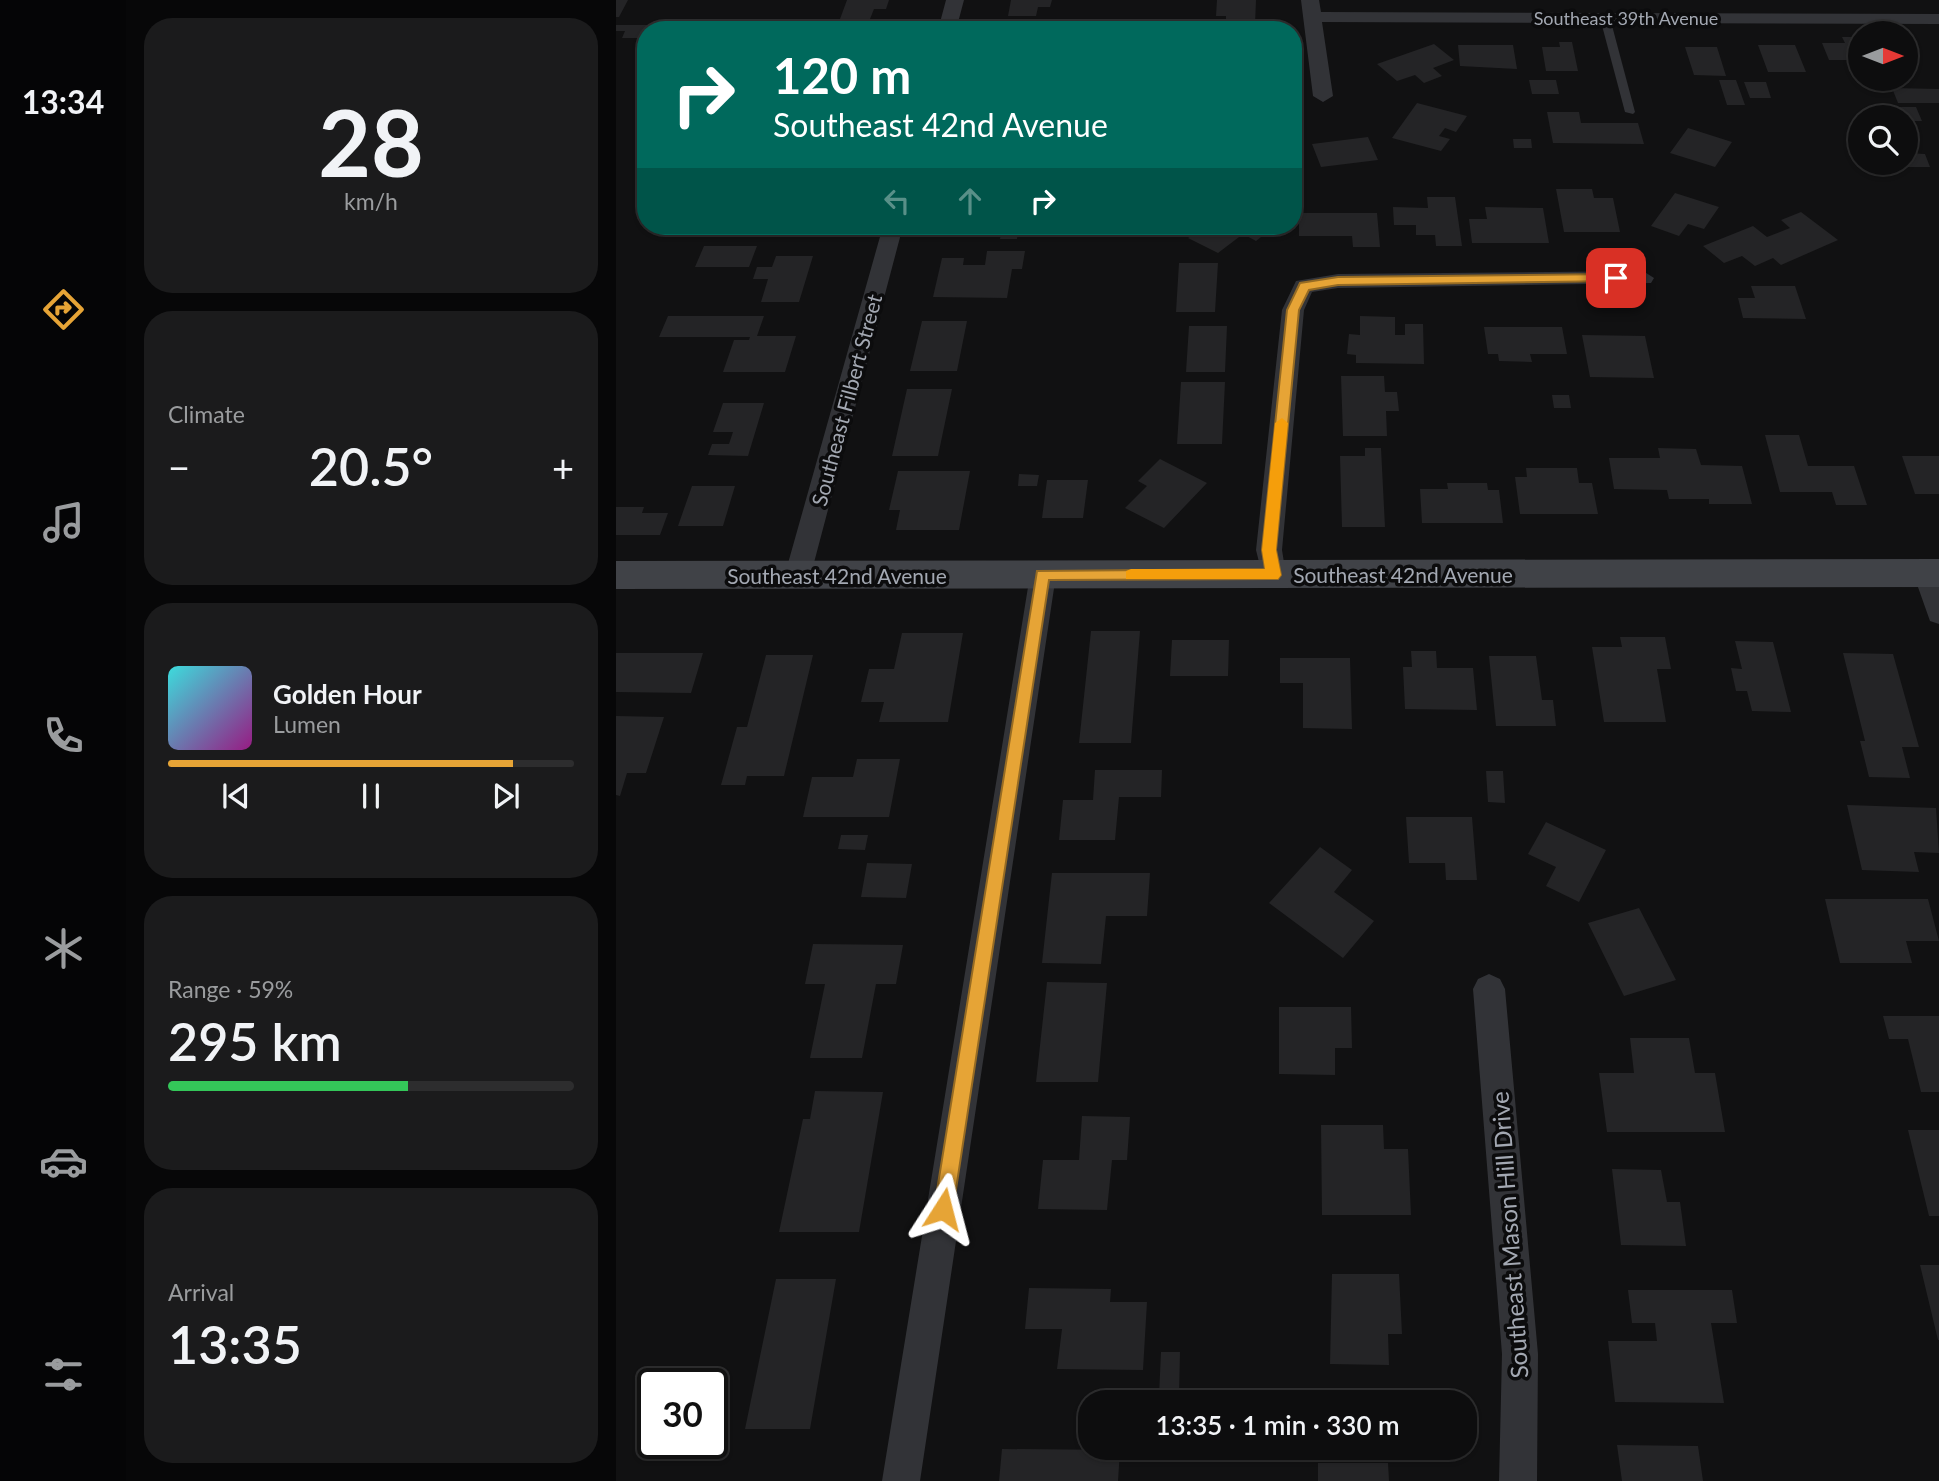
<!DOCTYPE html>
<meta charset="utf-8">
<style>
body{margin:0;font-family:Lato,sans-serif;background:#1b1b1c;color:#f1f3f6;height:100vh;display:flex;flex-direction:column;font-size:26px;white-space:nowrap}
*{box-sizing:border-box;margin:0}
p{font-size:23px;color:#9a9c9e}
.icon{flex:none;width:38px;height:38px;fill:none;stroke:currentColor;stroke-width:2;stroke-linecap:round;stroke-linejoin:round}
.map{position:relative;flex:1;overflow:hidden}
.side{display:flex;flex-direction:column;gap:18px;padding:18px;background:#070708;width:490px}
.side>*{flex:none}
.top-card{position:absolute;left:21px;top:21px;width:665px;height:214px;border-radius:28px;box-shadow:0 2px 5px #0004,0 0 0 2px #2d2d2e;background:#00695c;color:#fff;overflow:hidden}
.needle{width:46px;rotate:90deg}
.fabs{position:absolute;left:1232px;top:21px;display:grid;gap:14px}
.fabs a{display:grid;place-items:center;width:70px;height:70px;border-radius:50%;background:#0d0d0e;box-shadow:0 2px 5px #0004,0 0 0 2px #2d2d2e;font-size:35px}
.speed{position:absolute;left:21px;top:1368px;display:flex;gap:14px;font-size:35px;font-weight:700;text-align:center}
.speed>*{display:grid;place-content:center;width:91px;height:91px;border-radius:50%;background:#0d0d0e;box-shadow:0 2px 5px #0004,0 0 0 2px #2d2d2e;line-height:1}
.speed .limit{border:4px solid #111;border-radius:10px;background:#fff;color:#111}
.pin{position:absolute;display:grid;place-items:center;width:60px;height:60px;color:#fff;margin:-30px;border-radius:14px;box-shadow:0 4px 10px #0006}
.me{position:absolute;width:77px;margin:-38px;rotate:9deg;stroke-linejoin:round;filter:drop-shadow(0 0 5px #0008)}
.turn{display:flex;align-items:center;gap:24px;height:147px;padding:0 21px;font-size:32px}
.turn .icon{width:91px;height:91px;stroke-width:2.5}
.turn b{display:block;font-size:49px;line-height:60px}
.lanes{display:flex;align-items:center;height:66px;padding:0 21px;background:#0003;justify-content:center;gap:35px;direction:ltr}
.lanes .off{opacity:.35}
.big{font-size:52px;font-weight:600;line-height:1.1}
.side .widget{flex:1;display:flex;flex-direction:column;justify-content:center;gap:10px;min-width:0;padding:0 24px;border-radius:28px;background:#1b1b1c}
.side .dial{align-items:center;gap:0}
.dial b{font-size:91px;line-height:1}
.song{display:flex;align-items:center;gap:21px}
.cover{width:84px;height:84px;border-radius:10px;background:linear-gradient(135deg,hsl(180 70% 55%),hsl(310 70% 35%))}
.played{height:7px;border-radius:4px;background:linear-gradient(90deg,#e6a436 85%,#2d2d2e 85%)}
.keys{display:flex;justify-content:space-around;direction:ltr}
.heat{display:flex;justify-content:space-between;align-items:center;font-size:38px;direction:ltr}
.charge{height:10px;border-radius:5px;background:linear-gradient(90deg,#34c759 59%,#2d2d2e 0)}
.trip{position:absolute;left:462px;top:1390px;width:399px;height:70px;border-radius:28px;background:#0d0d0e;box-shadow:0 2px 5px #0004,0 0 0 2px #2d2d2e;font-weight:600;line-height:70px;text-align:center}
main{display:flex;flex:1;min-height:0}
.tabs{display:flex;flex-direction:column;width:126px;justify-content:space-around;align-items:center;background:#050506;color:#9a9c9e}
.tabs .icon{width:49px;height:49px}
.tabs .selected{color:#e6a436}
.tabs b{font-size:32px;color:#f1f3f6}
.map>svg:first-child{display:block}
.building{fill:#242426}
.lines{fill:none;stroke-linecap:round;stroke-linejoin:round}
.lane{fill:#323337;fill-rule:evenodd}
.street{fill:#323337;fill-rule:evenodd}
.secondary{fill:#404247;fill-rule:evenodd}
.route{fill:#e6a436;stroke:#966b23;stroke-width:2}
.slow{fill:#f59e0b}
.labels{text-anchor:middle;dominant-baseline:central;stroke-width:7;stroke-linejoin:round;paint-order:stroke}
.far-street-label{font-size:18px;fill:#a3a8b2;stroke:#0c0c0d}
.street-label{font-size:21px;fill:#a3a8b2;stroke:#0c0c0d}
.near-street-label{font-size:24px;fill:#a3a8b2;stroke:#0c0c0d}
</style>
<main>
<nav class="tabs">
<b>13:34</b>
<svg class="icon selected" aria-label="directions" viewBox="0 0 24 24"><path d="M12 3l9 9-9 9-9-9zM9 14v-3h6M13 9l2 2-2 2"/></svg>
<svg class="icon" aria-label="music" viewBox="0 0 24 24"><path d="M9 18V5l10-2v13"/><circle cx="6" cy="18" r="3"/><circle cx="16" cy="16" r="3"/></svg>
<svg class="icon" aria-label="phone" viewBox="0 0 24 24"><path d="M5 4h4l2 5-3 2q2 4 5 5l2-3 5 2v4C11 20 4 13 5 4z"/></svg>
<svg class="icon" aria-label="climate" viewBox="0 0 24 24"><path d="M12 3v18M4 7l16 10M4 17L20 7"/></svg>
<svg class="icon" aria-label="car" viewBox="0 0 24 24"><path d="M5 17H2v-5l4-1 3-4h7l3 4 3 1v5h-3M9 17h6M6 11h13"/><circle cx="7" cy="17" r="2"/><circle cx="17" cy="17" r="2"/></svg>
<svg class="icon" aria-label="filters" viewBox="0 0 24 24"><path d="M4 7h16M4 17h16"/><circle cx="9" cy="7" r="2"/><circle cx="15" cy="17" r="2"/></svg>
</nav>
<section class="side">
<div class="widget dial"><b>28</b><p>km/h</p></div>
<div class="widget"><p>Climate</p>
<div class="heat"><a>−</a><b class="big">20.5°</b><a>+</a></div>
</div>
<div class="widget">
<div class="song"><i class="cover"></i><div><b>Golden Hour</b><p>Lumen</p></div></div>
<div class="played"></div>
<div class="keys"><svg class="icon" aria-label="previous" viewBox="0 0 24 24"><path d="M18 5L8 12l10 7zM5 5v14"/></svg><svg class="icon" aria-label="pause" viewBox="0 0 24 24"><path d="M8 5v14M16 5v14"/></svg><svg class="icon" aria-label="next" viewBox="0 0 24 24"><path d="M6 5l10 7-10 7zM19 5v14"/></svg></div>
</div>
<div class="widget"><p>Range · 59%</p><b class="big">295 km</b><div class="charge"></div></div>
<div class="widget"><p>Arrival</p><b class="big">13:35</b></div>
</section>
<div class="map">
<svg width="1323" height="1481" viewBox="0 0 1323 1481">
<rect width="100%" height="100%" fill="#111112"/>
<path class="building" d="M0,0H12L3,17H0Z
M231,0H273L270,9H258L254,19H224Z
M395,0H436L434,7H422L420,16H392Z
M601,0H640L639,25H610V16H600Z
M0,25H44L41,30H30V38H6L9,31H0Z
M1226,37H1244V60H1213L1206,43H1229Z
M943,42H956L962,71H930L926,47H944Z
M818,44L838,60L817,68L826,76L808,83L799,75L781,81L761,64Z
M842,45H897L901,69L844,66Z
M1142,45H1179L1190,72H1152Z
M1069,47H1101L1110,76L1078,75Z
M913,80H940L943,94H916Z
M1103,80H1120L1129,105H1111Z
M1128,82H1150L1155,98H1134Z
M1276,88L1323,89V103H1282Z
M801,103L851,116L840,132L829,128L823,136L834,139L825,151L776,138Z
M1251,107H1300L1306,121H1290V117H1255Z
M931,112H963L965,123H1022L1028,144L937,143Z
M1072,128L1116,142L1099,167L1054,153Z
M752,137L762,160L705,167L696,144Z
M897,139H915L916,148H898Z
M1290,153L1309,154L1314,167H1283L1281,163H1290Z
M1238,154H1244V163H1271L1274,169H1244Z
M940,189H976L978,198H997L1004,232H948Z
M1059,193L1103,207L1088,229L1072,224L1063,236L1035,226Z
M811,197H839L846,246H820L819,235H800V225H778L777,207L812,208Z
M869,207L927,208L933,243H856L853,219H871Z
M1185,212L1222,240L1165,265L1157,258L1139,266L1126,256L1108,263L1087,246L1137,226L1151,237L1174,228L1165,220Z
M683,213H761L764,247H737L736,236H683Z
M142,226H168L166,232H140Z
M386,226H403L401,239H384Z
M588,226H659L640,241L627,234L602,253L572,238Z
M88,246H141L133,267H79Z
M371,251H409L406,269H396L391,298L317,297L326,258H348L347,265H369Z
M160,256H197L183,302H145L152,279H137L141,267H156Z
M563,263H602L599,312H560Z
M1135,286H1179L1190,319L1127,318L1122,298H1139Z
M52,316H148L141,336H180L169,372H107L118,340H133L134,337H43Z
M744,316L779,317V335H789V324H807L808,364L740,363V355L731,354L733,334L744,335Z
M306,321H351L341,371H294Z
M573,326H611L609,372H570Z
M868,327H946L951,354H914L916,362L883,361L882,354H872Z
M966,335L1029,336L1038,378L974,377Z
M725,376H768L769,392H781L783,411H770L771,436H727Z
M565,382H609L606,444H561Z
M291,389H336L322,456H276Z
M936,395H953L955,408H938Z
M107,403H148L132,456L92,455L96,444H113L117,432H97Z
M1149,435H1183L1192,466H1238L1251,505H1220L1216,492H1164Z
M749,448H765L769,527H726L724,456H749Z
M1042,448L1080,449L1085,465L1126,466L1136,504H1093V499H1053L1051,490L998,489L993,458H1044Z
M1286,456H1323V494H1299Z
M544,459L591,483L548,528L509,508L531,486L522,481Z
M910,468H961L963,483H976L982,514H904L899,477H911Z
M282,471H354L343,530H280L284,510H273Z
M403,474L423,475L421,486H402Z
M431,480H472L467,518H426Z
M831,483H871L872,490H883L887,523H806L804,489H832Z
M76,486H119L107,526H62Z
M0,507H28L26,513H52L44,535H0Z
M475,631H524L515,743H463Z
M286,633H347L332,722H263L268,702H245L253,669H278Z
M1004,637H1049L1055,669H1041L1050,722H988L976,647H1006Z
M556,640H613L612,676H554Z
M1119,641L1157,642L1175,712L1136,711L1131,691H1120L1115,668L1126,669Z
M795,651H820L821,668H857L861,710L789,709L787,667H796Z
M0,653H87L75,693L0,692Z
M1227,653L1277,654L1303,747H1286L1294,778L1253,777L1244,741H1249Z
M150,655H197L168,776H131L129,785H105L121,727H131Z
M873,656H920L926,700H937L940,726H880Z
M664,658H734L736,729L687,728V683H664Z
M0,716L48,717L30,773H11L4,796L0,795Z
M241,759H284L273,817H187L196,777H237Z
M479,770H546L545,797H503L499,840H443L447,800H477Z
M870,771H887L889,803L872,802Z
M1231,805L1320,808L1323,853L1298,852L1303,872L1246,870Z
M790,817H856L861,880H830L829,863H793Z
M930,822L990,850L963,902L930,886L940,867L912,854Z
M225,835H252L249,850L222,849Z
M704,847L736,870L718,892L758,921L727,958L653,903Z
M251,863L296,864L290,898L245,897Z
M436,873H534L531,916H490L485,964L426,963Z
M1209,899H1312L1323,941H1290L1296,963H1224Z
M1023,908L1060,980L1008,996L972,923Z
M197,944L287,945L280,984H260L246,1058H194L209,984H189Z
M431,982L491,983L482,1082H420Z
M663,1007H735L736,1048H719V1075L663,1074Z
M1267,1016H1323V1092H1305L1292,1039H1273Z
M1014,1038H1073L1079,1073H1099L1109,1132H991L983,1073H1018Z
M199,1091L267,1092L243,1232H163L187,1119H194Z
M466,1116L514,1117L511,1160H496L491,1210L422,1209L427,1160H463Z
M705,1125H767L768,1149H792L795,1215H706Z
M1292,1130H1323V1216H1313Z
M996,1169L1045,1170L1051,1202H1064L1070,1246L1005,1245Z
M1304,1265H1323V1340H1322Z
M716,1274H783L786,1334H772L773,1365L714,1364Z
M160,1279H220L194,1429H129Z
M413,1288L495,1289L494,1302H531L527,1370L441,1369L446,1329H409Z
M1012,1290H1116L1121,1323H1095L1108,1403L999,1402L992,1341H1041L1039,1323H1016Z
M545,1352H564L563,1396H543Z
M1001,1445L1082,1446L1087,1481H1006Z
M386,1449L504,1450L502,1481H383Z
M702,1463H772L773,1481H702Z"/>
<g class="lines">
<path class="lane" d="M989,15L994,18L1019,112L1017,114L1009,112L984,18Z"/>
<path class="street" d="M330,0H348L340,30H322Z
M685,0H703L705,12L1323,14V24L706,22L717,96L707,102L697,96Z
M267,226H287L195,574L191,581L182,584L173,581L169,574Z
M1027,271L1038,278L1035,283L722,288L696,292L688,310L666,550L670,575L666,582L657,585L648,582L640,550L666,310L680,281L722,274Z
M1310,563L1319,566L1323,573V624L1314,621L1297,573L1301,566Z
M427,565L436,568L440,575L304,1481H266L414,575L418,568Z
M873,974L884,979L889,989L922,1354L921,1481H883L886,1354L857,989L862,979Z"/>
<path class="secondary" d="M1323,559V587L0,589V561Z"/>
</g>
<path class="route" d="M1000,274L1004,275V281L722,285L693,290L683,310L660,550L665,575L662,579L433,580L337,1209L334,1216L327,1219L320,1216L318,1209L421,571L649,569L646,550L671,310L684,283L722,277Z"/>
<path class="slow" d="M666,418L672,423L660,550L665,575L662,579H510V571L515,569H649L646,550L659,423Z"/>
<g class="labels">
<g class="far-street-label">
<text x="1010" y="18">Southeast 39th Avenue</text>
</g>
<g class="street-label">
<text transform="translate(230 400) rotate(-75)">Southeast Filbert Street</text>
<text x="787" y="574">Southeast 42nd Avenue</text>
<text x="221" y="575">Southeast 42nd Avenue</text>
</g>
<g class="near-street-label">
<text transform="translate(893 1235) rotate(-94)">Southeast Mason Hill Drive</text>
</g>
</g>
</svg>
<div class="fabs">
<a><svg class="needle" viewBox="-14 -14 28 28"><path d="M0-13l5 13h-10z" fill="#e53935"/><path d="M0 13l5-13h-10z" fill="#9a9c9e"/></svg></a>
<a><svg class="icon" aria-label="search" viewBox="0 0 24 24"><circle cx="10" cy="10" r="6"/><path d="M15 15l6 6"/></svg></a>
</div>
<div class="speed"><div class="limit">30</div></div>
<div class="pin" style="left:1000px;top:278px;background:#d93025"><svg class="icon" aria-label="arrive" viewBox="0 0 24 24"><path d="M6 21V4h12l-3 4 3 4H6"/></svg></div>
<svg class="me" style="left:327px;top:1209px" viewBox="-20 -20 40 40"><path d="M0-17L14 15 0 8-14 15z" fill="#e6a436" stroke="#fff" stroke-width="4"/></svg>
<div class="trip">13:35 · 1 min · 330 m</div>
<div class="top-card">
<div class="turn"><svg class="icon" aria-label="right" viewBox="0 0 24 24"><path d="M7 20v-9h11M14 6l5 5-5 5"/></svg><div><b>120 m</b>Southeast 42nd Avenue</div></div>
<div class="lanes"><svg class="icon off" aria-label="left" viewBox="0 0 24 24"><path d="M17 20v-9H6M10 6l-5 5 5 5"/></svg><svg class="icon off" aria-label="ahead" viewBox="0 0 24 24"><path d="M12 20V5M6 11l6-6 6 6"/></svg><svg class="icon" aria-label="right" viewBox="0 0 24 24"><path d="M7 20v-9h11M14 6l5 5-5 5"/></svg></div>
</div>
</div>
</main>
